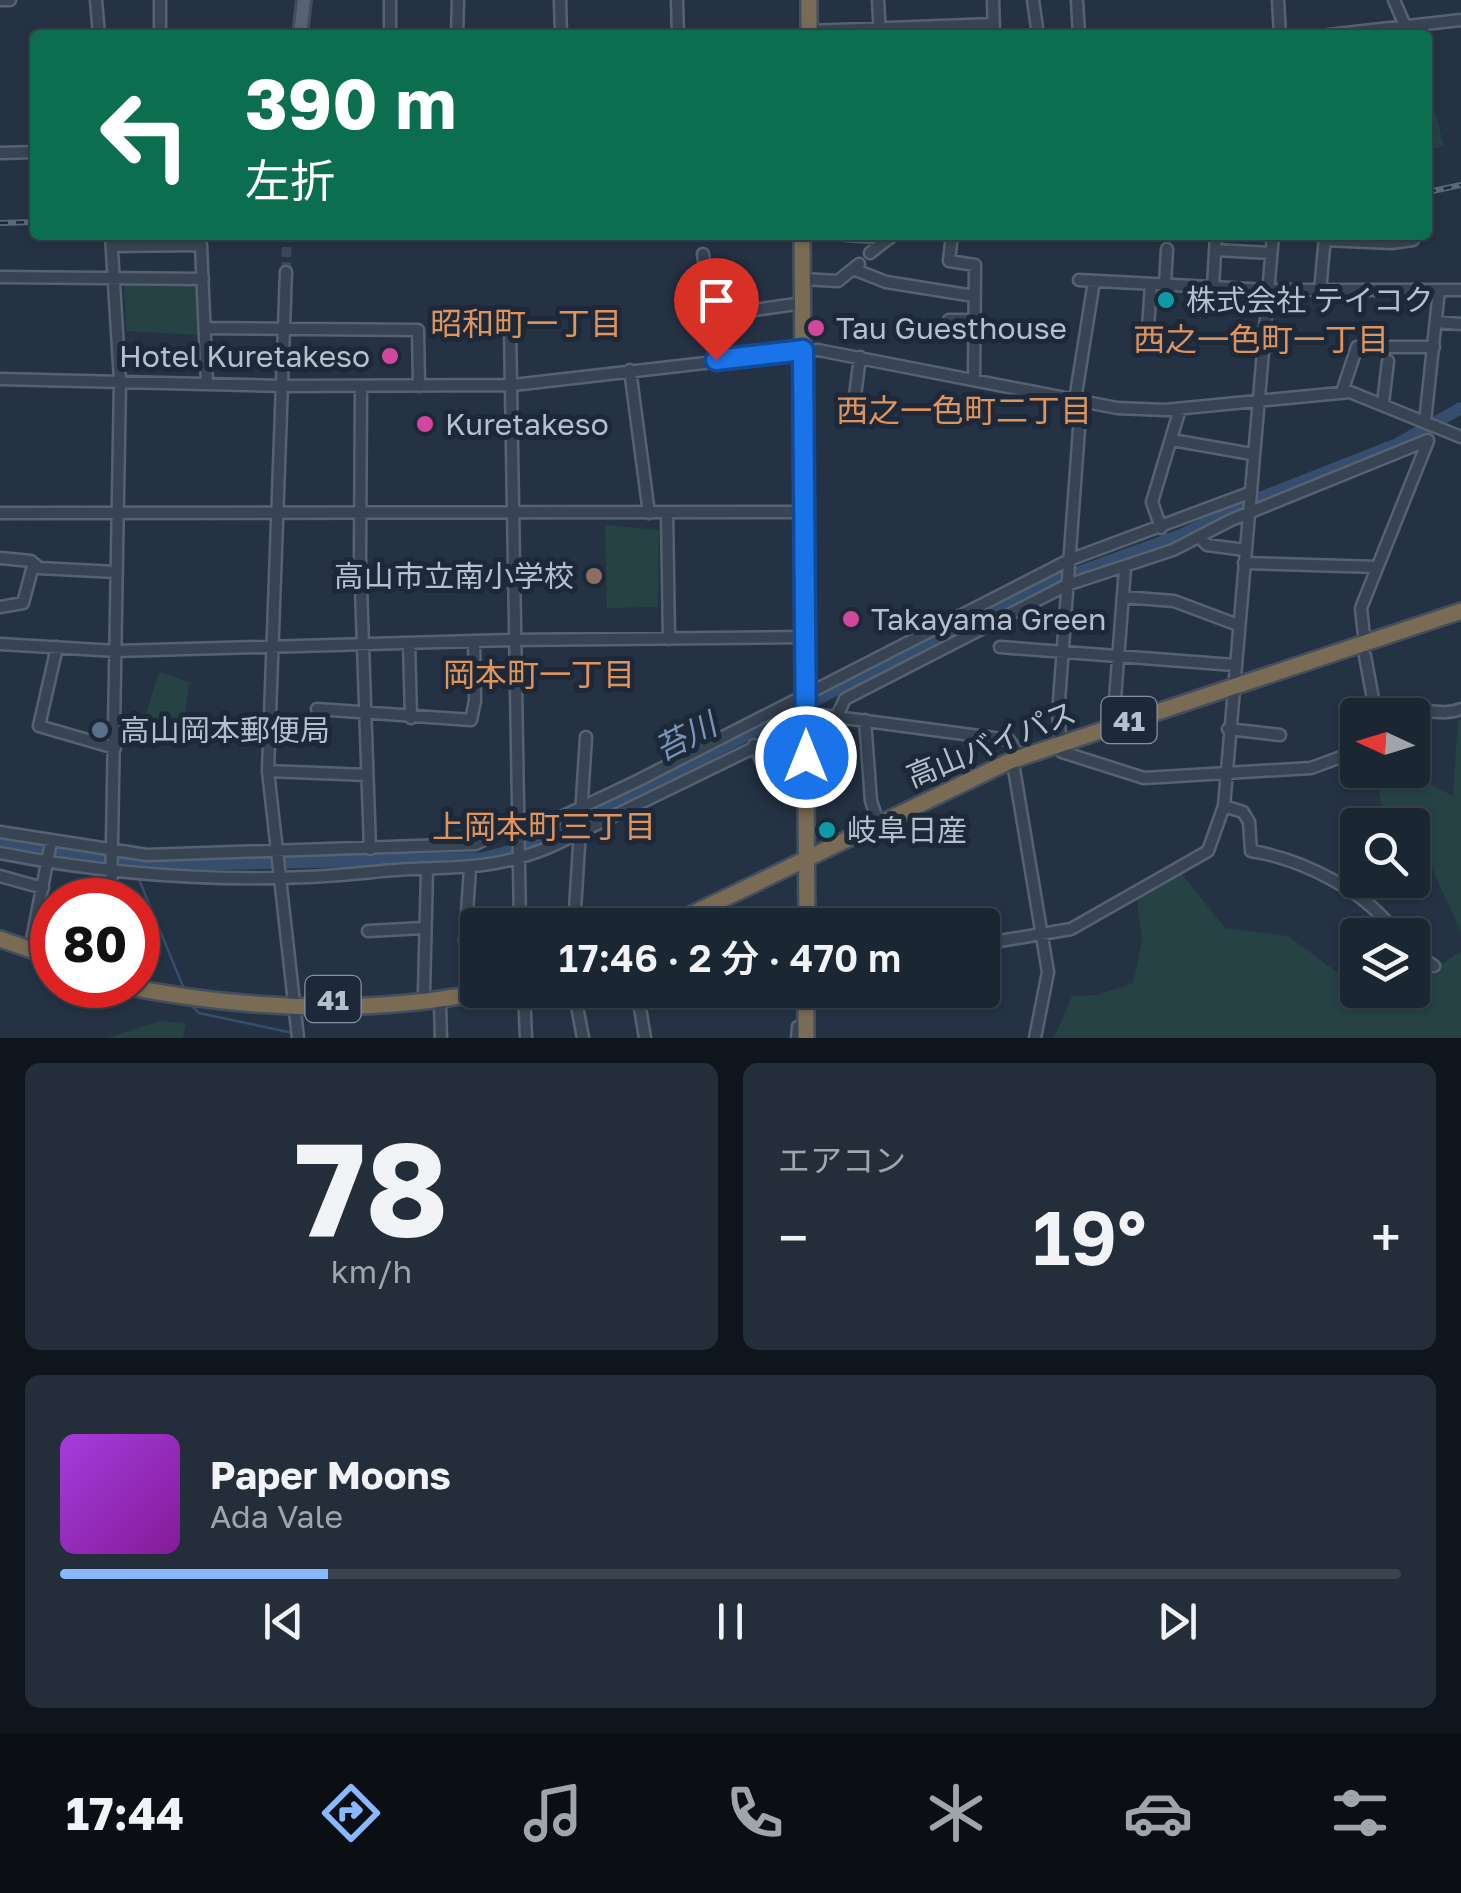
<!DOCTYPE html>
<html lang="ja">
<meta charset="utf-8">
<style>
body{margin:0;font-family:"Golos Text","Noto Sans JP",sans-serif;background:#242e3b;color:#f1f3f6;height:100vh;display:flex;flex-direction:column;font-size:38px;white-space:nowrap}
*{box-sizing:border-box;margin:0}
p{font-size:32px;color:#a0a5ac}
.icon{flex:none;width:55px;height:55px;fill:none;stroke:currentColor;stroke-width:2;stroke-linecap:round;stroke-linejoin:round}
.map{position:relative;height:1038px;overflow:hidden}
.panel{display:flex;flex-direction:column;gap:25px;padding:25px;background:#0f151c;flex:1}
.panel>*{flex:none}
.top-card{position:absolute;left:30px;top:30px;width:1402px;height:210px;border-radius:10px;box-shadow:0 2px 8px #0004,0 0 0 2px #39434e;background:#0b6e4f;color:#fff;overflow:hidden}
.needle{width:65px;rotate:274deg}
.controls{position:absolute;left:1340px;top:698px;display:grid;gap:20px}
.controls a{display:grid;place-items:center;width:90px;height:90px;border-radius:10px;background:#1b2633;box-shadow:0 2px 8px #0004,0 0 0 2px #39434e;font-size:50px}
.speed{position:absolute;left:30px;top:878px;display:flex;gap:20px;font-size:50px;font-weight:700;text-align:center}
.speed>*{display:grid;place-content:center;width:130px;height:130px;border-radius:50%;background:#1b2633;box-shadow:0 2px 8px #0004,0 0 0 2px #39434e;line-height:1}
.speed .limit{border:15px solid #d22;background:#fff;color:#111}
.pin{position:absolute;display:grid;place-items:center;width:85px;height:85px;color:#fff;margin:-102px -42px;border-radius:50% 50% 50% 0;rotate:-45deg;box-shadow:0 0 10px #0007}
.pin .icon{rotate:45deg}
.me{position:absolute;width:110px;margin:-55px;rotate:0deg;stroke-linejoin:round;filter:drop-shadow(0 0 8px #0008)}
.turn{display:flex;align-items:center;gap:35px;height:210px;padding:0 50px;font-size:45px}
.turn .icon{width:130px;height:130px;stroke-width:2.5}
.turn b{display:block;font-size:70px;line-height:85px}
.big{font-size:75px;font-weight:600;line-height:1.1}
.panel .widget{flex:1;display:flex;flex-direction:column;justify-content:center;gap:15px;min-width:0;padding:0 35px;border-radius:15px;background:#242e3b}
.panel .dial{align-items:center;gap:0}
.dial b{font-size:130px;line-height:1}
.song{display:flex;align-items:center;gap:30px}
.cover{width:120px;height:120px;border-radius:15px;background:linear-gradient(135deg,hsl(280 70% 55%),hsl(290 70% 35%))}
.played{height:10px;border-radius:5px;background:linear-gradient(90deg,#89b8ff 20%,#39434e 20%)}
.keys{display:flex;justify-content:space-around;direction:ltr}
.heat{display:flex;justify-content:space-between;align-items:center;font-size:55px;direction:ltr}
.panel .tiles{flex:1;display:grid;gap:25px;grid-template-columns:1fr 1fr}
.widget:last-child{grid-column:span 2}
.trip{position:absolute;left:460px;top:908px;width:540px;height:100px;border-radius:10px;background:#1b2633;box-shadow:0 2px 8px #0004,0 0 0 2px #39434e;font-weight:600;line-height:100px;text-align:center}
.dock{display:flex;height:160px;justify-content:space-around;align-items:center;background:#0b0f14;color:#a0a5ac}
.dock .icon{width:70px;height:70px}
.dock .on{color:#89b8ff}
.dock b{font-size:45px;color:#f1f3f6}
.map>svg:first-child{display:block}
.green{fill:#264245}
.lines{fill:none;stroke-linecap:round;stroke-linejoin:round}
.stream{stroke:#364d6d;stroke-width:2.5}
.river{stroke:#364d6d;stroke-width:12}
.minor-tunnel{stroke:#3a4759;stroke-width:10;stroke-dasharray:10 5;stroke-linecap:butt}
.minor-casing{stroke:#566271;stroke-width:15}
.major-casing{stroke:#424d5d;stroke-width:18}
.highway-casing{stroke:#434f5e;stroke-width:20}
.minor{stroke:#384453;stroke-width:10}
.major{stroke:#566373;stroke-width:12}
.highway{stroke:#7a6b54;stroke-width:15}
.rail-casing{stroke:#5a687b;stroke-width:6}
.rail{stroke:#1d2939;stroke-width:2.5;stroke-dasharray:8;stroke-linecap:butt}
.route-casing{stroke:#114b97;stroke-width:25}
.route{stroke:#1a73e8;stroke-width:18}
.culture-dot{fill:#0f9aa8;stroke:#1d2939;stroke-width:4}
.hotel-dot{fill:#d1479c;stroke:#1d2939;stroke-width:4}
.education-dot{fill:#8d6e63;stroke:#1d2939;stroke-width:4}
.service-dot{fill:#5c6f8a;stroke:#1d2939;stroke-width:4}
.labels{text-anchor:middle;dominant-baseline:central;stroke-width:10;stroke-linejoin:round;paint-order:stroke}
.shield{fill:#1d2939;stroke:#8792a1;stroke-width:2.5}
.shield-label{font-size:28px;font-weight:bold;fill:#b5bfcd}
.poi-label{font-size:30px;fill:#b5bfcd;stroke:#1d2939;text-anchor:start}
.street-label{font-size:30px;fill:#b5bfcd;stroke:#1d2939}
.neighbourhood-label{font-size:32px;fill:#e0945d;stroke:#1d2939}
.water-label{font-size:32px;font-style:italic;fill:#7a95b7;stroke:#1d2939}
</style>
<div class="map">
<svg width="1461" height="1038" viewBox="0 0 1461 1038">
<rect width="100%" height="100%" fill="#243244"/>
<path class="green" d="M1434,108L1444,146L1431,150L1428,110Z
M197,283L200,335L126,331L124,285Z
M605,525L659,530L658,607L607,608Z
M159,672L189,682L184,728L175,743L143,723Z
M1458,719L1461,720V932L1425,853L1413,873L1412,825H1387L1373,770H1400L1453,796Z
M1181,873L1225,928L1288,936L1381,1005L1404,990H1412L1413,984L1461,951V1038H1054L1072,996L1097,995L1133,983L1142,941L1137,900Z
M159,1021L186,1023L183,1038H107Z"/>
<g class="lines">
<path class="stream" d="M138,877L184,989
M191,1005L199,1013L293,1033"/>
<path class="river" d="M0,843L139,866L484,858L529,846L1038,587L1181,535L1252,501L1397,444L1461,408"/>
<path class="minor-tunnel" d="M286,272L287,235"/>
<g class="minor-casing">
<path id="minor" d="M0,0H10
M96,0L99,35
M390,0V35
M560,0L561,35
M677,0L678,35
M878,0L880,35
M993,0L994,35
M1033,0L1038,35
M1077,0L1079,35
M1278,0L1280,35
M1394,0L1409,35
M809,31L994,24
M160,35V0
M457,35L458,0
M1328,35L1461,20
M0,153L35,152
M111,235L120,381L111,900
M846,235L890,238
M952,235L949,261L975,265L974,378
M1324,240L1391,243L1392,235
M1391,243L1413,240
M112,246L201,245L207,384
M1215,250L1271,253
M870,253L893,235
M703,254L712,316L803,303
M853,269L886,282L974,296
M286,272L268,771L298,1038
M0,277L203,279
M802,279L838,281L859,264
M1079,280L1268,290H1461
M1165,285L1167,249
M1213,287L1216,235
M1320,291L1325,237
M949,320H975
M1436,322L1461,324
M510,327L520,925
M206,328L418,330L419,386
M1147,342L1151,284
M630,370L649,513
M0,379L283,386L513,385L818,350L1117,408L1165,410L1350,392L1461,437
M361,386L360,559L370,849
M1342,392L1357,347H1434
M1075,400L1094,281
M1081,402L1058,715L1062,752L1144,778L1311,768L1341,757L1358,742
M1383,403L1388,361
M852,419L860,357
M1425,422L1439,290
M1172,440L1252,454
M0,513L806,512
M667,513L669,639
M1161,528L1152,502L1180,409
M1200,538L1207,545L1245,550
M0,558L31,561L39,568L116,572
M1244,563L1377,567
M1123,597L1174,601L1238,625
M0,607L23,603L33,566
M409,643L411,718
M0,644L116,651L510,640L806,637
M1365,645L1361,608L1428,441
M57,647L39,726L115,748
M1000,647L1234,665
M1365,656L1376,715
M317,709L471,720L475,701L474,641
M1387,715C1410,701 1437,719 1461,709
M837,716L845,699L1067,585L1173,550L1231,520L1428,440
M865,720L871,801L878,822
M1113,725L1125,568
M1228,729L1280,735
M754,745L770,779
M1014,769L1048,972L1035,1038
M268,771L367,775
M1224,806L1243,812L1249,822L1251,851C1302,859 1367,891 1397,935
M0,832L147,855L476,844L504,829L542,826L637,781L1069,560L1249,493
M0,853C122,877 249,885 373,872C441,864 484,875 552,846L821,715L1009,740L1021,757
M0,876L43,888
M574,925L586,737
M368,931L423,928
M465,941L470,869
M982,944L1071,929L1208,851L1224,806L1273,235
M30,950L51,842
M1412,951L1434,966
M524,990L526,1038
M574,990L583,1038
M637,990L645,1038
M424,992L427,870
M440,1005L441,1038
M797,1038L798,1027L806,1026"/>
</g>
<g class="major-casing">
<path id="major" d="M300,35L304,0"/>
</g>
<g class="highway-casing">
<path id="highway" d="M809,0V35
M802,235L807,925
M669,925L1010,761L1461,611
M0,939L52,957
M119,985C243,1010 369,1016 493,990
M806,1038V990"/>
</g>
<use href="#minor" class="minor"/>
<use href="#major" class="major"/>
<use href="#highway" class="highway"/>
<g class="rail-casing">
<path id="rail" d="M1428,192L1461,185
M0,223L35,222"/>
</g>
<use href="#rail" class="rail"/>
</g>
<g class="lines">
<g class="route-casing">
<path id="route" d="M716,360L803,350L806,757"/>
</g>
<use href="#route" class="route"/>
</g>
<g class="culture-dot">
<circle cx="1166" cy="300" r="10"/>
<circle cx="827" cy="830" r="10"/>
</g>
<g class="hotel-dot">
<circle cx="816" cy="328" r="10"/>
<circle cx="390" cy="356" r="10"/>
<circle cx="425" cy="424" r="10"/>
<circle cx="851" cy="619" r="10"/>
</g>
<circle class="education-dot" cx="594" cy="576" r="10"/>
<circle class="service-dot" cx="100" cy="730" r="10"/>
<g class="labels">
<g class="shield">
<rect x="1101.5" y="697" width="55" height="46" rx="8"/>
<rect x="305.5" y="976" width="55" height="46" rx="8"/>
</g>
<g class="shield-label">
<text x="1129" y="720">41</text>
<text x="333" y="999">41</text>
</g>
<g class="poi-label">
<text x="1186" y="300">株式会社 テイコク</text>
<text x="836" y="328">Tau Guesthouse</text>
<text x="370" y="356" text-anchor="end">Hotel Kuretakeso</text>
<text x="445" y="424">Kuretakeso</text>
<text x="574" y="576" text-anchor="end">高山市立南小学校</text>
<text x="871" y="619">Takayama Green</text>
<text x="120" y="730">高山岡本郵便局</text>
<text x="847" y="830">岐阜日産</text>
</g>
<g class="street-label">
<text transform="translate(991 744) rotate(-22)">高山バイパス</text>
</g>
<g class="neighbourhood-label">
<text x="526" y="323">昭和町一丁目</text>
<text x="1261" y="339">西之一色町一丁目</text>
<text x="964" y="410">西之一色町二丁目</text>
<text x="539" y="674">岡本町一丁目</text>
<text x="544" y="826">上岡本町三丁目</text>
</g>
<g class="water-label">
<text transform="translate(685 736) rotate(-27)">苔川</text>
</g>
</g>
</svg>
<div class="controls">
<a><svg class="needle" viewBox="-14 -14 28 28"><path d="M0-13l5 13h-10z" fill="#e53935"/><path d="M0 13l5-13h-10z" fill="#a0a5ac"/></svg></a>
<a><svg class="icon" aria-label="search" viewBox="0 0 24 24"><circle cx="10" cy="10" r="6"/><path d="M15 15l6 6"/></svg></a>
<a><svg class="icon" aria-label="layers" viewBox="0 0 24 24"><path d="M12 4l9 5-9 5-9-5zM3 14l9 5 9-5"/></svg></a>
</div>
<div class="speed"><div class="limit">80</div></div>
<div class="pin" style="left:716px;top:360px;background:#d93025"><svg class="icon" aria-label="arrive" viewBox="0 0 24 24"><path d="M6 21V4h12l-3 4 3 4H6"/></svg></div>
<svg class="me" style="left:806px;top:757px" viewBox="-20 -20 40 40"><circle r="17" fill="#1a73e8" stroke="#fff" stroke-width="3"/><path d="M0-11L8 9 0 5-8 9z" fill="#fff"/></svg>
<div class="trip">17:46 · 2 分 · 470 m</div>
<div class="top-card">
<div class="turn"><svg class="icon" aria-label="left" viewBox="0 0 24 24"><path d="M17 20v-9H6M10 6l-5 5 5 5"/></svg><div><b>390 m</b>左折</div></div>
</div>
</div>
<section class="panel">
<div class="tiles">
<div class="widget dial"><b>78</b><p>km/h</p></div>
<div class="widget"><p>エアコン</p>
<div class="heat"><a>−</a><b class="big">19°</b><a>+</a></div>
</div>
<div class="widget">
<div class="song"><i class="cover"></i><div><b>Paper Moons</b><p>Ada Vale</p></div></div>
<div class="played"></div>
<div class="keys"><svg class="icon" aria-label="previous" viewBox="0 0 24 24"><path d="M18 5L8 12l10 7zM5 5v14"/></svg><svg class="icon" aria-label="pause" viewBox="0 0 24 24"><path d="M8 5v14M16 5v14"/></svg><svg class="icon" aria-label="next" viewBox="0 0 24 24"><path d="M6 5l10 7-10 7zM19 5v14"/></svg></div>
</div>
</div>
</section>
<nav class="dock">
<b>17:44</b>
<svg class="icon on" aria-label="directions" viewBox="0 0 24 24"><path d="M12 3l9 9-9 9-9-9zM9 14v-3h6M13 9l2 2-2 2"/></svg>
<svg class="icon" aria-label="music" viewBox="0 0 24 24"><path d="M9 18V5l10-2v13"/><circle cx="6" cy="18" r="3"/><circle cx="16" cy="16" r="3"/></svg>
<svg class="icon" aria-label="phone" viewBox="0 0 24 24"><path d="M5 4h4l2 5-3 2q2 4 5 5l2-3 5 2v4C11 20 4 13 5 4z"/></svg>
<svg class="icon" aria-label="climate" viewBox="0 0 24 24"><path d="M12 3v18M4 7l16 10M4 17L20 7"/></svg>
<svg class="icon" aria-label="car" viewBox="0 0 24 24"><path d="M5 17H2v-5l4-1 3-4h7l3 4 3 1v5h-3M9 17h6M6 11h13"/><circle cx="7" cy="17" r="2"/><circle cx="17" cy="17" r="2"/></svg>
<svg class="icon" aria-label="filters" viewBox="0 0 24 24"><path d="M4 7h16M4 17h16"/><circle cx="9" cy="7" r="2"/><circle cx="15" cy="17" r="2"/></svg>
</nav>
